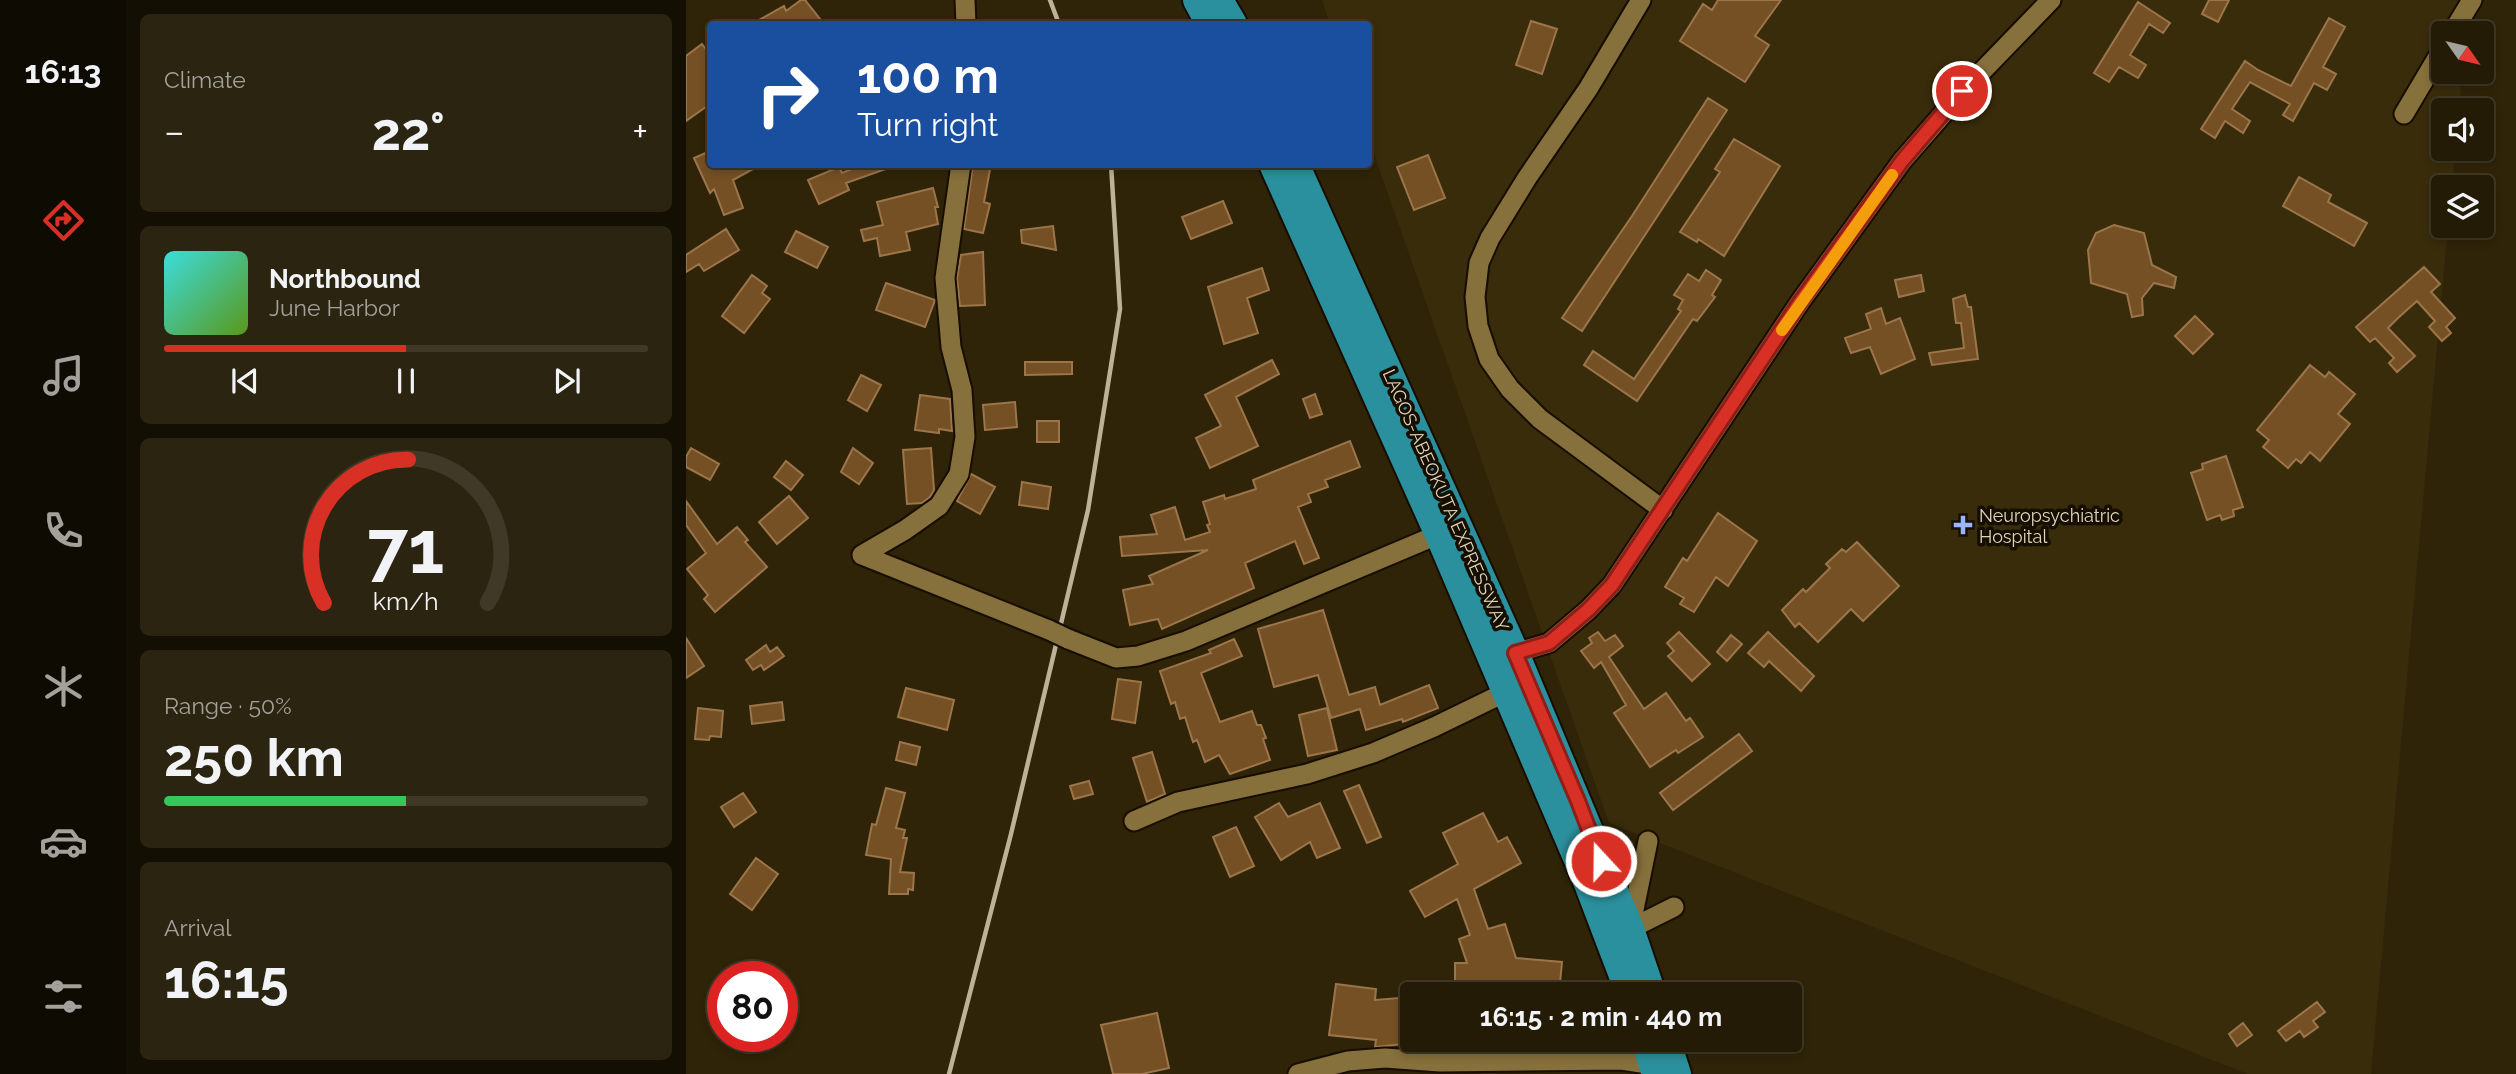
<!DOCTYPE html>
<meta charset="utf-8">
<style>
body{margin:0;font-family:Raleway,sans-serif;background:#2b2410;color:#f1f3f6;height:100vh;display:flex;flex-direction:column;font-size:26px;white-space:nowrap}
*{box-sizing:border-box;margin:0}
p{font-size:23px;color:#a3a19b}
.icon{flex:none;width:38px;height:38px;fill:none;stroke:currentColor;stroke-width:2;stroke-linecap:round;stroke-linejoin:round}
.map{position:relative;flex:1;overflow:hidden}
.drawer{display:flex;flex-direction:column;gap:14px;padding:14px;background:#130f03;width:560px}
.drawer>*{flex:none}
.banner{position:absolute;left:21px;top:21px;width:665px;height:147px;border-radius:7px;box-shadow:0 4px 10px #0003,0 0 0 2px #403928;background:#1a4fa0;color:#fff;overflow:hidden}
.needle{width:46px;rotate:124deg}
.buttons{position:absolute;left:1745px;top:21px;display:grid;gap:14px}
.buttons a{display:grid;place-items:center;width:63px;height:63px;border-radius:7px;background:#231b06;box-shadow:0 4px 10px #0003,0 0 0 2px #403928;font-size:35px}
.speed{position:absolute;left:21px;top:961px;display:flex;gap:14px;font-size:35px;font-weight:700;text-align:center}
.speed>*{display:grid;place-content:center;width:91px;height:91px;border-radius:50%;background:#231b06;box-shadow:0 4px 10px #0003,0 0 0 2px #403928;line-height:1}
.speed .limit{border:10px solid #d22;background:#fff;color:#111}
.pin{position:absolute;display:grid;place-items:center;width:60px;height:60px;color:#fff;margin:-30px;border:4px solid #fff;border-radius:50%;box-shadow:0 2px 7px #0007}
.me{position:absolute;width:77px;margin:-38px;rotate:339deg;stroke-linejoin:round;filter:drop-shadow(0 0 5px #0008)}
.turn{display:flex;align-items:center;gap:24px;height:147px;padding:0 35px;font-size:32px}
.turn .icon{width:91px;height:91px;stroke-width:2.5}
.turn b{display:block;font-size:49px;line-height:60px}
.big{font-size:52px;font-weight:700;line-height:1.1}
.drawer .card{flex:1;display:flex;flex-direction:column;justify-content:center;gap:10px;min-width:0;padding:0 24px;border-radius:10px;background:#2b2410}
.drawer .dial{align-items:center;gap:0}
.dial svg{height:182px;overflow:visible;fill:none;stroke:#403928;stroke-width:7;stroke-linecap:round;text-anchor:middle}
.dial text{fill:#f1f3f6;stroke:none}
.song{display:flex;align-items:center;gap:21px}
.cover{width:84px;height:84px;border-radius:10px;background:linear-gradient(135deg,hsl(180 70% 55%),hsl(90 70% 35%))}
.played{height:7px;border-radius:4px;background:linear-gradient(90deg,#d93025 50%,#403928 50%)}
.keys{display:flex;justify-content:space-around;direction:ltr}
.heat{display:flex;justify-content:space-between;align-items:center;font-size:38px;direction:ltr}
.charge{height:10px;border-radius:5px;background:linear-gradient(90deg,#34c759 50%,#403928 0)}
.trip{position:absolute;left:714px;top:982px;width:402px;height:70px;border-radius:7px;background:#231b06;box-shadow:0 4px 10px #0003,0 0 0 2px #403928;font-weight:700;line-height:70px;text-align:center}
main{display:flex;flex:1;min-height:0}
.tabs{display:flex;flex-direction:column;width:126px;justify-content:space-around;align-items:center;background:#0e0b02;color:#a3a19b}
.tabs .icon{width:49px;height:49px}
.tabs .active{color:#d93025}
.tabs b{font-size:32px;color:#f1f3f6}
.map>svg:first-child{display:block}
.built{fill:#392c0b}
.building{fill:#755025;stroke:#9c754a;stroke-width:2}
.lines{fill:none;stroke-linecap:round;stroke-linejoin:round}
.minor-casing{stroke:#170d00;stroke-width:23}
.highway-casing{stroke:#170d00;stroke-width:32}
.minor{stroke:#86703b;stroke-width:19}
.highway{stroke:#2b909d;stroke-width:28}
.rail{stroke:#bdb297;stroke-width:4.5}
.minor-bridge-casing{stroke:#170d00;stroke-width:23;stroke-linecap:butt}
.minor-bridge{stroke:#86703b;stroke-width:19}
.route-casing{stroke:#8d1f18;stroke-width:18}
.route{stroke:#d93025;stroke-width:12}
.slow{stroke:#f59e0b;stroke-width:12}
.poi-dot{fill:#9ab5fd;stroke:#160e00;stroke-width:2.5}
.labels{text-anchor:middle;dominant-baseline:central;stroke-width:7;stroke-linejoin:round;paint-order:stroke}
.street-label{font-size:18px;fill:#e0d5ba;stroke:#160e00}
.poi-label{font-size:18px;fill:#e0d5ba;stroke:#160e00;text-anchor:start}
</style>
<main>
<nav class="tabs">
<b>16:13</b>
<svg class="icon active" aria-label="directions" viewBox="0 0 24 24"><path d="M12 3l9 9-9 9-9-9zM9 14v-3h6M13 9l2 2-2 2"/></svg>
<svg class="icon" aria-label="music" viewBox="0 0 24 24"><path d="M9 18V5l10-2v13"/><circle cx="6" cy="18" r="3"/><circle cx="16" cy="16" r="3"/></svg>
<svg class="icon" aria-label="phone" viewBox="0 0 24 24"><path d="M5 4h4l2 5-3 2q2 4 5 5l2-3 5 2v4C11 20 4 13 5 4z"/></svg>
<svg class="icon" aria-label="climate" viewBox="0 0 24 24"><path d="M12 3v18M4 7l16 10M4 17L20 7"/></svg>
<svg class="icon" aria-label="car" viewBox="0 0 24 24"><path d="M5 17H2v-5l4-1 3-4h7l3 4 3 1v5h-3M9 17h6M6 11h13"/><circle cx="7" cy="17" r="2"/><circle cx="17" cy="17" r="2"/></svg>
<svg class="icon" aria-label="filters" viewBox="0 0 24 24"><path d="M4 7h16M4 17h16"/><circle cx="9" cy="7" r="2"/><circle cx="15" cy="17" r="2"/></svg>
</nav>
<section class="drawer">
<div class="card"><p>Climate</p>
<div class="heat"><a>−</a><b class="big">22°</b><a>+</a></div>
</div>
<div class="card">
<div class="song"><i class="cover"></i><div><b>Northbound</b><p>June Harbor</p></div></div>
<div class="played"></div>
<div class="keys"><svg class="icon" aria-label="previous" viewBox="0 0 24 24"><path d="M18 5L8 12l10 7zM5 5v14"/></svg><svg class="icon" aria-label="pause" viewBox="0 0 24 24"><path d="M8 5v14M16 5v14"/></svg><svg class="icon" aria-label="next" viewBox="0 0 24 24"><path d="M6 5l10 7-10 7zM19 5v14"/></svg></div>
</div>
<div class="card dial"><svg viewBox="0 0 100 80">
<path d="M14 69A42 42 0 1 1 86 69"/>
<path d="M14 69A42 42 0 0 1 51 6" stroke="#d93025"/>
<text x="50" y="56" font-size="32" font-weight="700">71</text>
<text x="50" y="72" font-size="11">km/h</text>
</svg></div>
<div class="card"><p>Range · 50%</p><b class="big">250 km</b><div class="charge"></div></div>
<div class="card"><p>Arrival</p><b class="big">16:15</b></div>
</section>
<div class="map">
<svg width="1830" height="1074" viewBox="0 0 1830 1074">
<rect width="100%" height="100%" fill="#2f2408"/>
<path class="built" d="M636,0H1783L1780,33H1757V72H1776L1773,110H1757V149H1769L1766,187H1757V226H1762L1685,1074H1562L923,823L683,140L682,24H644Z"/>
<path class="building" d="M115,0H119L138,24H66L98,6L100,11Z
M1032,0H1095L1069,36L1083,45L1059,82L994,41L1017,4L1026,10Z
M1523,0H1543L1532,22L1516,14Z
M1452,2L1484,23L1477,33L1463,24L1444,55L1460,65L1452,78L1433,67L1423,82L1408,73Z
M1643,18L1659,27L1637,67L1650,74L1641,90L1628,83L1607,121L1597,115L1604,104L1564,82L1546,109L1564,121L1557,133L1539,121L1529,138L1515,129L1559,61L1572,70L1605,86Z
M845,21L871,29L856,74L830,65Z
M16,44L24,55V104L0,121V56Z
M1022,98L1041,110L896,331L876,318L946,216Z
M1048,139L1094,166L1038,256L1012,239L1011,242L994,232L1034,172L1029,169Z
M24,151V164H76L47,180L57,208L38,215L28,189L24,193L8,158Z
M742,155L759,198L728,210L711,167Z
M178,164L208,166L160,183L163,190L133,204L122,180L153,167L156,173Z
M287,164H305L298,202L304,204L297,233L278,229Z
M1613,177L1645,195L1642,202L1681,223L1668,246L1597,206Z
M247,188L252,207H249L252,224L220,232L224,250L194,256L191,238L178,241L175,230L197,225L191,202Z
M537,201L546,223L505,239L496,217Z
M1428,225L1458,233L1466,265L1490,277L1488,288L1468,283L1456,298L1457,315L1446,317L1441,294L1405,283L1402,250L1410,233Z
M367,226L370,250L336,243L335,230Z
M40,229L53,250L18,271L13,264L0,272V255Z
M110,231L142,247L131,268L99,252Z
M297,252L299,305L274,306L271,278L275,255Z
M1738,267L1754,284L1745,292L1769,318L1760,327L1765,333L1756,341L1743,327L1749,321L1731,301L1712,318L1702,328L1729,356L1711,372L1703,363L1708,358L1689,338L1684,342L1670,327Z
M576,268L583,290L561,298L572,333L538,344L522,287Z
M1020,270L1035,280L1026,295L1029,297L1011,321L1007,319L951,401L898,365L907,351L948,379L995,311L992,309L997,300L988,295L1002,274L1013,281Z
M66,275L81,286L76,293L84,299L58,333L36,316Z
M1235,275L1238,291L1213,297L1209,280Z
M200,283L249,300L239,327L190,310Z
M1279,295L1282,307H1285L1292,359L1246,365L1243,353L1278,348L1275,323H1270L1267,299Z
M1195,308L1200,324L1214,318L1229,359L1195,374L1184,347L1165,353L1159,338L1185,329L1180,314Z
M1509,316L1527,334L1507,354L1489,336Z
M586,360L593,374L550,397L572,446L524,468L510,438L535,426L519,395Z
M339,362H386V374L339,375Z
M1624,365L1639,377L1643,372L1669,394L1652,414L1664,424L1634,461L1624,452L1615,463L1610,459L1602,468L1577,447L1583,440L1571,430Z
M175,375L195,385L181,411L162,400Z
M629,394L636,414L624,418L617,399Z
M234,395L264,399L266,431L253,429V433L229,430Z
M329,402L331,427L299,430L297,405Z
M351,421H373V442H351Z
M664,441L674,467L639,480L642,487L622,494L625,502L612,507L633,558L618,564L609,541L559,563L568,588L476,629L472,619L444,625L437,590L467,584L463,576L522,550L436,556L434,537L471,534L465,515L489,507L499,540L524,532L521,525L524,524L517,502L538,495L539,499L570,489L567,480Z
M5,448L33,464L24,480L0,467V457Z
M167,448L187,463L173,484L155,472Z
M245,448L248,490L244,497L236,503L221,504L217,450Z
M1540,456L1557,507L1547,510L1548,516L1536,520L1534,515L1521,520L1505,473L1517,469L1516,464Z
M100,461L117,475L105,490L88,477Z
M285,474L309,487L294,514L271,501Z
M336,482L365,487L362,509L333,505Z
M103,496L122,518L91,544L73,522Z
M0,501L31,544L51,527L62,540L59,542L81,567L29,612L18,599L22,595L1,569L20,553L0,525Z
M1032,513L1071,541L1042,586L1030,577L1008,612L994,604L998,598L979,587L997,558L1001,561Z
M1171,542L1213,586L1177,621L1165,609L1132,642L1113,623L1109,627L1096,610L1117,589L1120,592L1144,568L1140,564L1156,549L1160,552Z
M637,610L663,695L689,687L694,705L743,685L752,708L717,722L716,719L680,730L674,709L645,718L632,675L588,687L572,629Z
M912,632L919,641L929,635L937,646L923,657L958,709L980,693L1000,721L1004,718L1017,737L992,753L990,750L964,767L928,713L940,705L915,662L908,668L895,651L906,643L903,638Z
M993,632L1024,664L1006,681L982,656L988,651L981,643Z
M1082,632L1128,676L1115,691L1083,661L1078,667L1062,653Z
M1045,635L1056,644L1041,661L1031,652Z
M0,638L18,666L0,678Z
M548,639L556,656L515,673L534,722L566,711L571,725H575L580,738L577,739L584,760L544,774L533,755L519,762L511,740L507,742L499,717L494,719L489,702L485,704L474,671L525,653L523,650Z
M80,645L84,652L91,647L98,656L78,670L75,665L67,670L60,660Z
M432,679L455,682L449,723L426,719Z
M220,688L268,700L261,730L212,717Z
M96,702L98,720L66,724L64,706Z
M12,708L37,711L35,737L24,736L23,740L9,739Z
M641,708L651,750L622,756L613,715Z
M1053,734L1066,751L987,810L974,793Z
M214,742L234,747L230,765L210,760Z
M466,752L479,794L461,802L447,758Z
M403,781L407,794L388,799L384,786Z
M673,785L695,837L681,843L658,791Z
M200,788L219,793L210,828L219,830L217,838H221L214,872L228,873L227,890L222,889V894H203L205,859L180,855L186,824L190,825Z
M57,793L70,812L48,827L35,807Z
M593,803L602,817L634,803L654,848L631,858L624,842L595,860L569,817Z
M797,813L812,842L821,837L835,863L788,889L802,929L819,924L830,958L876,962L873,994L820,993L821,989H769V963H781L773,939L784,935L771,899L739,917L724,891L772,864L757,833Z
M550,827L568,866L544,877L527,837Z
M70,858L92,874L66,910L44,894Z
M650,984L690,989L689,1000L726,997V1043L689,1047L690,1040L643,1035Z
M1631,1002L1639,1012L1627,1021L1632,1027L1618,1037L1614,1031L1600,1041L1592,1031Z
M471,1013L483,1068L456,1074H427L415,1025Z
M1557,1023L1566,1035L1551,1046L1543,1034Z
M835,1040H872V1048L835,1049Z"/>
<g class="lines">
<g class="minor-casing">
<path id="minor" d="M279,0L280,24
M955,0L902,89L841,178L804,238L793,263L789,297L792,326L803,359L824,389L854,419L977,510
M1766,33L1786,0
M1718,114L1757,48
M176,555L219,530L253,506L273,474L279,437L276,390L265,347L259,278L275,164
M176,555L363,630
M382,639L430,658L452,656L500,641L744,538L754,537
M829,653L863,643L902,610L926,585L1114,302L1216,161L1277,91L1365,0
M448,821L492,802L621,774L687,753L748,727L820,692
M962,841L944,929L988,907
M612,1074L662,1061L699,1058L754,1062L936,1060L967,1065"/>
</g>
<g class="highway-casing">
<path id="highway" d="M511,0L524,24
M533,0L547,24
M587,164L754,537L901,881L944,994
M609,164L829,653L944,929L966,994
M959,1040L970,1074
M980,1040L991,1074"/>
</g>
<use href="#minor" class="minor"/>
<use href="#highway" class="highway"/>
<path class="rail" d="M364,0L373,24
M263,1074L325,834L402,510L434,309L425,164"/>
<g class="minor-bridge-casing">
<path id="minor-bridge" d="M363,630L382,639"/>
</g>
<use href="#minor-bridge" class="minor-bridge"/>
</g>
<g class="lines">
<g class="route-casing">
<path id="route" d="M915,861L892,801L829,653L863,643L902,610L926,585L1114,302L1216,161L1276,91"/>
</g>
<use href="#route" class="route"/>
<path class="slow" d="M1096,330L1206,175"/>
</g>
<path class="poi-dot" d="M1273.5 514.5h7v7h7v7h-7v7h-7v-7h-7v-7h7z"/>
<g class="labels">
<g class="street-label">
<text transform="translate(760 500) rotate(66)">LAGOS-ABEOKUTA EXPRESSWAY</text>
</g>
<g class="poi-label">
<text x="1293" y="515">Neuropsychiatric<tspan x="1293" dy="21">Hospital</tspan></text>
</g>
</g>
</svg>
<div class="buttons">
<a><svg class="needle" viewBox="-14 -14 28 28"><path d="M0-13l5 13h-10z" fill="#e53935"/><path d="M0 13l5-13h-10z" fill="#a3a19b"/></svg></a>
<a><svg class="icon" aria-label="sound" viewBox="0 0 24 24"><path d="M4 9h4l5-4v14l-5-4H4zM17 9q2 3 0 6"/></svg></a>
<a><svg class="icon" aria-label="layers" viewBox="0 0 24 24"><path d="M12 4l9 5-9 5-9-5zM3 14l9 5 9-5"/></svg></a>
</div>
<div class="speed"><div class="limit">80</div></div>
<div class="pin" style="left:1276px;top:91px;background:#d93025"><svg class="icon" aria-label="arrive" viewBox="0 0 24 24"><path d="M6 21V4h12l-3 4 3 4H6"/></svg></div>
<svg class="me" style="left:915px;top:861px" viewBox="-20 -20 40 40"><circle r="17" fill="#d93025" stroke="#fff" stroke-width="3"/><path d="M0-11L8 9 0 5-8 9z" fill="#fff"/></svg>
<div class="trip">16:15 · 2 min · 440 m</div>
<div class="banner">
<div class="turn"><svg class="icon" aria-label="right" viewBox="0 0 24 24"><path d="M7 20v-9h11M14 6l5 5-5 5"/></svg><div><b>100 m</b>Turn right</div></div>
</div>
</div>
</main>
